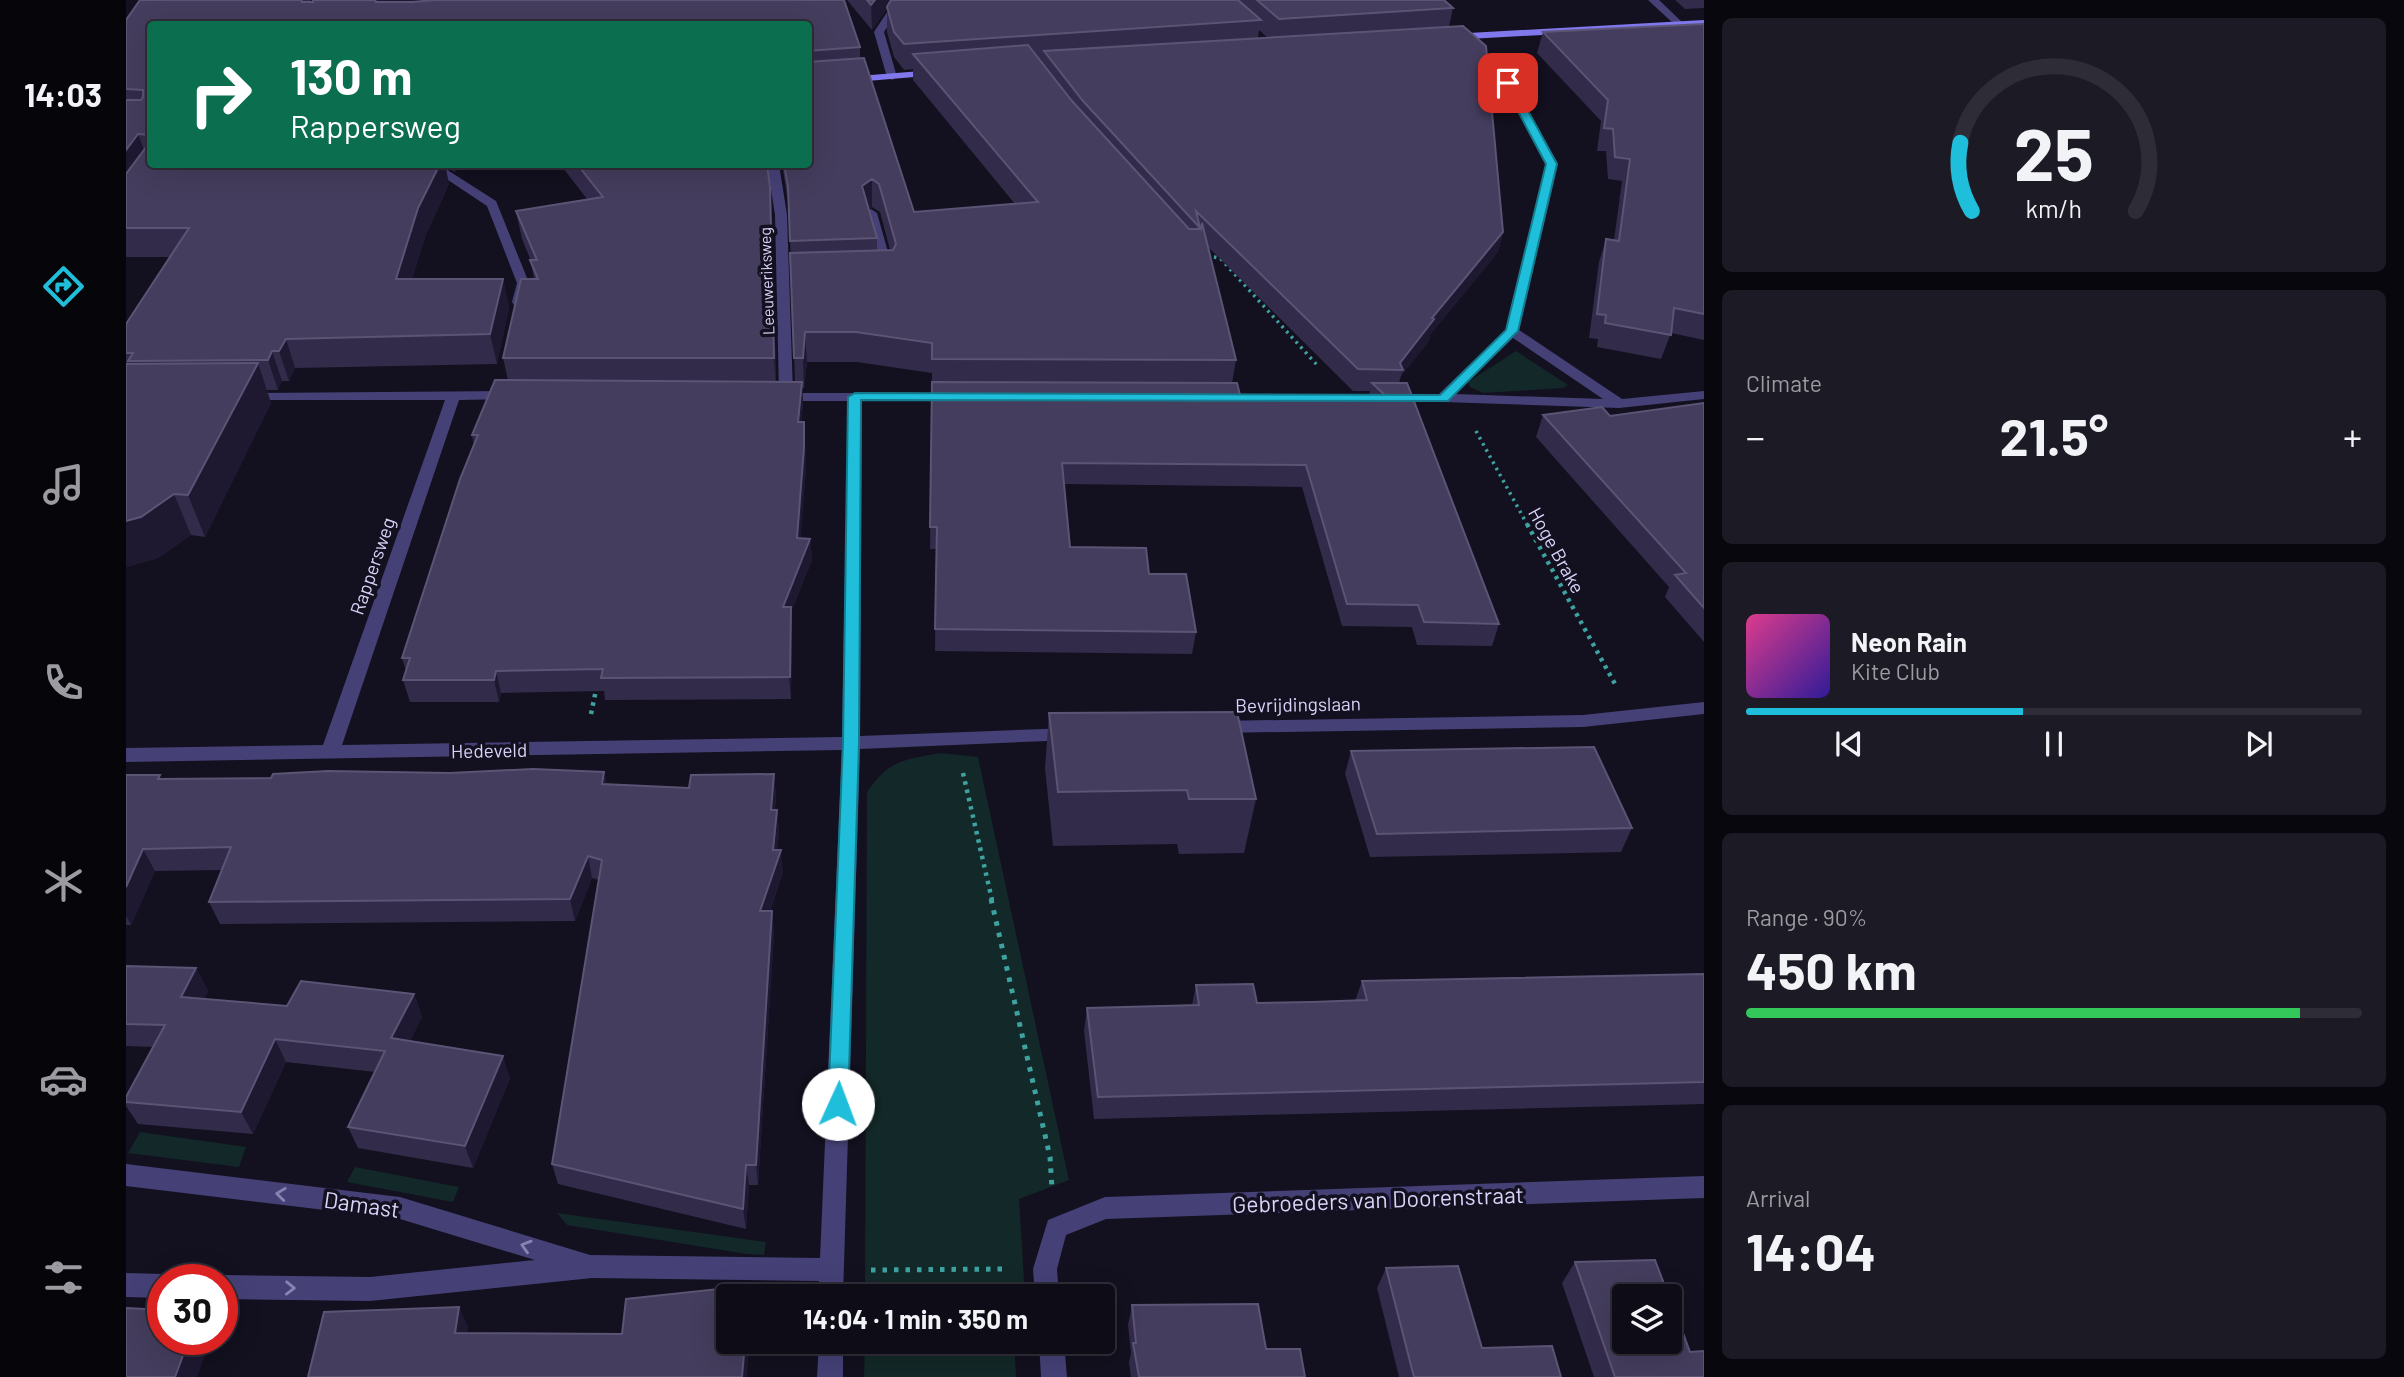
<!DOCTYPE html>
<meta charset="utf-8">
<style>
body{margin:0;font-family:Barlow,sans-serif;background:#1c1a24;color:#f1f3f6;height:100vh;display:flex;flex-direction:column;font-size:26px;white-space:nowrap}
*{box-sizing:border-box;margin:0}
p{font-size:23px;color:#9b9ba1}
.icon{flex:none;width:38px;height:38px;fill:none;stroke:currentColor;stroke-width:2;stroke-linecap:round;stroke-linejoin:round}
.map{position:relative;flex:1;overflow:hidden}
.panel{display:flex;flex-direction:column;gap:18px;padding:18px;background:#08070d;width:700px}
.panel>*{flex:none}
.hud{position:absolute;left:21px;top:21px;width:665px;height:147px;border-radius:7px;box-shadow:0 7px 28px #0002,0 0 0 2px #2e2c36;background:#0b6e4f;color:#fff;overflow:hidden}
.controls{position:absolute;left:1486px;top:1284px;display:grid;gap:14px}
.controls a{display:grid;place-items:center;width:70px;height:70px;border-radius:7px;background:#0e0c17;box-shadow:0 7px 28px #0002,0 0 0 2px #2e2c36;font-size:35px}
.speed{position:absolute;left:21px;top:1264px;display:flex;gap:14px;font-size:35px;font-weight:700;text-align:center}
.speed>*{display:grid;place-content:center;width:91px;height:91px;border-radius:50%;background:#0e0c17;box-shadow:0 7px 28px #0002,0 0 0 2px #2e2c36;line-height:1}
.speed .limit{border:10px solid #d22;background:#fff;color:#111}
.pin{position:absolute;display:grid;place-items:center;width:60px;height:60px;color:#fff;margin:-30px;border-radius:14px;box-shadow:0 4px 10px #0006}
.me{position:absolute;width:77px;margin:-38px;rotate:2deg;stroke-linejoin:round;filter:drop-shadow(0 0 5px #0008)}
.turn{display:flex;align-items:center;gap:24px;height:147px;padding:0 28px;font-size:32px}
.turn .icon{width:91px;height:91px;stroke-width:2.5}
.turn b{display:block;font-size:49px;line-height:60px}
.big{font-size:52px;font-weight:700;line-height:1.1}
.panel .widget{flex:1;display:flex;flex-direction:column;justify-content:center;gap:10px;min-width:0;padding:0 24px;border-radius:10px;background:#1c1a24}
.panel .dial{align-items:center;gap:0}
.dial svg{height:182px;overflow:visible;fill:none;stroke:#2e2c36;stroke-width:7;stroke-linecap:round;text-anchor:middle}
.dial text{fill:#f1f3f6;stroke:none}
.song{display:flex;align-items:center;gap:21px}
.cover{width:84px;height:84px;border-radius:10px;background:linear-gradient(135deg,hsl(330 70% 55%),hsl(250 70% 35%))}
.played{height:7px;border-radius:4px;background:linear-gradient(90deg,#1fbeda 45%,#2e2c36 45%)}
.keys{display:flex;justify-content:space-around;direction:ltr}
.heat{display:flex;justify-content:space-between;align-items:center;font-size:38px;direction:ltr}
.charge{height:10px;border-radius:5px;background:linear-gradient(90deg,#34c759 90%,#2e2c36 0)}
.trip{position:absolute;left:590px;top:1284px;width:399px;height:70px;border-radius:7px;background:#0e0c17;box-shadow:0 7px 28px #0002,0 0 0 2px #2e2c36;font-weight:700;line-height:70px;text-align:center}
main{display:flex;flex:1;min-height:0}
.menu{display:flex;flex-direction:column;width:126px;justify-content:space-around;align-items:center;background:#060509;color:#9b9ba1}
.menu .icon{width:49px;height:49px}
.menu .active{color:#1fbeda}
.menu b{font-size:32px;color:#f1f3f6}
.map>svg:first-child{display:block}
.green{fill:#132828}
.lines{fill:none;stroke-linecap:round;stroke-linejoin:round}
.path-far2{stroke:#3ea2a1;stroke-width:3.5;stroke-dasharray:2.5 4.5;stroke-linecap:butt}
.path-far1{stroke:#3ea2a1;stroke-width:4.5;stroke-dasharray:3.5 5;stroke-linecap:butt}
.path{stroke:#3ea2a1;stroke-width:5;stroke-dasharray:4.5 7;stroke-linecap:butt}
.lane{fill:#454177;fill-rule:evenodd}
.street{fill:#454177;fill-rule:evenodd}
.secondary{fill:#8077ec;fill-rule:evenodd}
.wall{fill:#332b4a;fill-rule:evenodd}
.shaded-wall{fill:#1e1831}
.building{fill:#443d5d;stroke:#5c5475;stroke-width:2}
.oneway{stroke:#8883b2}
.route{fill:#1fbeda;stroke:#147c8e;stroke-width:2}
.labels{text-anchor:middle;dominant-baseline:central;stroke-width:7;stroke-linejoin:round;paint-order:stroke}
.far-street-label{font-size:16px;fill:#d9d3f9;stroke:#13101f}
.street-label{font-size:19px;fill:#d9d3f9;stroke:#13101f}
.near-street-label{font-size:23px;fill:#d9d3f9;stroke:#13101f}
</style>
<main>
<nav class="menu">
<b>14:03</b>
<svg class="icon active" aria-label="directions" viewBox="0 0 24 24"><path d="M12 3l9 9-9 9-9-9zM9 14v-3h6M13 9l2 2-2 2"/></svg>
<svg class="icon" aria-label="music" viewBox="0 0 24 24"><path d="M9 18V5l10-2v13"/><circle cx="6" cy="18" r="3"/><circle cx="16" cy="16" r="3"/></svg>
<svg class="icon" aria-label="phone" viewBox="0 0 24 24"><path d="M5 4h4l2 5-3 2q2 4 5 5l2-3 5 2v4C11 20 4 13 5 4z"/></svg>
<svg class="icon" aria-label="climate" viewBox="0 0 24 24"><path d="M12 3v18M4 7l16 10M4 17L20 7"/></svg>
<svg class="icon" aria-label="car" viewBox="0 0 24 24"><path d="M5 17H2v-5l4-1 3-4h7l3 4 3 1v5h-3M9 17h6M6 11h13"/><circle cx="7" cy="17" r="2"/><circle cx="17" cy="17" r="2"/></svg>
<svg class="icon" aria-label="filters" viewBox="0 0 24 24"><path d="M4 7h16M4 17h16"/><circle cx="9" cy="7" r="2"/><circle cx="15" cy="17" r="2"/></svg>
</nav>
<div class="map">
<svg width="1578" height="1377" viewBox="0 0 1578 1377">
<rect width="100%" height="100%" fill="#13101f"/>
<path class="green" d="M1390,351L1442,385L1437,388L1357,393L1344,387L1342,382Z
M814,753L852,757L943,1180L893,1199L899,1297H739L741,792C763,760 777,760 814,753Z
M14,1132L120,1147L113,1167L2,1153Z
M229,1167L333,1187L327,1202L221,1182Z
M431,1213L640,1242L638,1255L621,1254L441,1225Z
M739,1342H888L890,1377H738Z"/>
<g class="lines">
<path class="path-far2" d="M1081,256L1094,258L1192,366
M1350,431L1402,526"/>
<path class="path-far1" d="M1401,524L1489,684
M465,714L471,685
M837,773L866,900"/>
<path class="path" d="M865,899L924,1157L926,1189
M745,1270L880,1269"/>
<path class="lane" d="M298,164H312L370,201L403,283L398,305H388L386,302L391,283L361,206Z
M745,209L751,213L768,273L767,276H757L756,273L739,213Z"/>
<path class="street" d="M769,0H779L758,32L771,77L766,80L761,77L748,32Z
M1522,0H1533L1555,21V25H1549Z
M1345,41L1386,81L1432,164L1393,330L1496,399L1578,391V399L1493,408L1317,402L1086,401L1084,398L1091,394H1313L1380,330L1420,164L1377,84L1340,44ZM1387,338L1477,399L1329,394Z
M641,164H653L661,215L667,393H828L835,397L828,401H736L734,736L945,728L951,729L954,734L951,739L945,740L734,749L717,1297H693V1281L466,1278L244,1301L96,1299V1279H87L96,1275L244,1277L409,1260L274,1219L0,1186V1164L274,1197L464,1255L694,1258L716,750L0,762V748L197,745L319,400H116L114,397L121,393L384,391L391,395L384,399L333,400L216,745L716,737L722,401H653L646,397L653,393L649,215Z
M1578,702V714L1457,727L1092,733L1086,732L1083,727L1086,722L1092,721L1457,715Z
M1578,1176V1198L980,1219L940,1235L931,1269L933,1297H909L907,1269L922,1220L979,1197Z
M0,1273L37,1274L46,1279H37V1298L0,1297Z
M693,1342H717V1377H691Z
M913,1342H938L941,1377H915Z"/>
<path class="secondary" d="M1578,20V26L1325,40L1320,37L1325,34Z
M808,70L813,73L812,75L682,86V80Z"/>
</g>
<path class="wall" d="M14,0H185V2H187V0H718L734,47V58H738L788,212L889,204L787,80V69L778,70L768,57L761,32V8L746,30L721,0H1318L1327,8L1323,26H1337L1360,46L1377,232L1372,252L1304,335L1303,341L1275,376L1273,383H1281L1373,624L1366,646L1291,645L1286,627L1216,626L1176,487L938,484L944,547L1020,548L1023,574H1060L1070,632L1066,654L809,651L810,549H804L806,373L731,362H681L678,388H676L677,402L675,422H678L680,468L674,538L684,539L686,560L665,612L666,628L665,699L479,700L478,691L375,693L373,702H284L277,680L280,671L276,658L334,479L348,445L346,435L369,380H382L377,358L395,279H408L405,261L396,239L390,211L461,199L434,164H641L644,187L646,215L650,381L669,382L663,209L656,164H682V24H24V164H333L329,172L319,166L323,184L299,237L286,279H377L383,308L371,364L169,368L163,381H156L152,390H141L145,403L79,537L65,535L32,558L0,567V324L44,257H0V20ZM1133,30L1142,38H1132ZM746,207L754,212L764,250H751V238L743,209ZM1081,246L1227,391H1244L1242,400L1115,399L1111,383H1106L1110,360Z
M1549,0H1578V8L1559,9Z
M1578,24V340L1545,333L1535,359L1471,347L1472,339L1463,338L1473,262L1480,239L1488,240L1496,181L1482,179L1480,151H1471L1475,121L1411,53L1417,32Z
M1578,403V642L1539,597L1543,587L1410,437L1417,415L1484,416Z
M923,713L1130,799L1118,853L1053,854L1051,844L927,846L919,768Z
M1225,751L1506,828L1495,852L1244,857L1219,774Z
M478,772L481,784L563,788L648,774L650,796L649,810H651L653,832L651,850L657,872L644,911H646L648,933L632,1185H623L620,1229L432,1184L426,1164L473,880L466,878L449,921L94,924L83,902L96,870L29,871L5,925H0V775L36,779L145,778L324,773Z
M0,966L70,968L82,991L78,999L161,1006L288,994L296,1017L284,1041L384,1078L347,1168L232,1148L222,1127L249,1072L160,1062L127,1134L12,1124L0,1106V1097L27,1047L0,1046Z
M1578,974V1104L968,1119L958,1031L961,1008L1066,1005L1070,985L1131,1003L1229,1001L1236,981Z
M1449,1262L1564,1352L1578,1377H1468L1436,1283Z
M1260,1268L1356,1348L1435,1377H1273L1251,1288Z
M1006,1305L1140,1349L1179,1377H1005L1003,1363L1005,1353L1002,1325Z"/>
<path class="shaded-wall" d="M248,0H494L261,18Z
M749,0H766L746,30L745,5Z
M12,134L22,161L0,192V150Z
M314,164H319L323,184L299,237L278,308L270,279L292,208Z
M328,164H333L329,172Z
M746,179V207L736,214V186Z
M644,187L646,215L650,388L648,358Z
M1377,232L1372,252L1304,335L1303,341L1275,376L1277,370L1274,363L1306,318Z
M377,279L383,308L371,364L364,334Z
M679,332L681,362L678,388L677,358Z
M160,339L169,368L163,381L153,351Z
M146,351L156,381L152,390L142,360Z
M132,363L145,403L79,537L62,495Z
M676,382L677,402L673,443L672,422Z
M678,422L680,468L673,560L671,538Z
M48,494L65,535L32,558L0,567V521Z
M684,539L686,560L665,612L666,628L665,699L657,607Z
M370,671L375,693L373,702L368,680Z
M478,772L483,794L476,784Z
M648,774L650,796L647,832L645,810Z
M651,810L653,832L650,865L655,850L657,872L636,933L634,911L647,850Z
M17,849L29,871L5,925L0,916V887Z
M462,856L466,878L449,921L444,899Z
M646,911L648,933L632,1185L630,1165Z
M70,968L82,991L68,1019L55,997Z
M288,994L296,1017L275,1061L265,1038Z
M149,1039L160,1062L127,1134L115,1112Z
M377,1056L384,1078L347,1168L339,1146Z
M620,1165L623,1185L620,1229L617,1209Z
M333,1307L342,1327L338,1352L329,1333Z
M63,1339H85L71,1377H49Z
M619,1342H622L623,1349L621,1377H616Z"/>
<path class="building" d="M14,0H175L176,2H187V0H249L250,2H287L308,0H718L734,47L682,51V24H24V135L12,134L0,150V100H15L17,97V90L0,89V20Z
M741,0H749L745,5Z
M765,0H1112L1135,20L778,44L768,32L761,7Z
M1131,0H1318L1327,8L1153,19Z
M1578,24V314L1548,308L1545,335L1479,323L1480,315L1471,314L1480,239L1493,241L1504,159L1489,157L1487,129L1478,128L1482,100L1417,32Z
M1337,26L1360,46L1377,232L1306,318L1308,319L1274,363L1277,370L1232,369L1070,211L1074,228L957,101L918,51Z
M902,45L946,101L1063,229H1075L1076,223L1110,360L806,359V343L730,332H679L677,358H668L664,253L767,250L770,244L753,184L746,179L736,186L751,238L664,241L662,187L658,164H682V62L738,58L788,212L912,202L787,54Z
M24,142V164H314L292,208L270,279H377L364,334L160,339L153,351H146L142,360L2,361L7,353H0V324L63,228H0V174Z
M451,164H641L644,187L648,358H377L395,279H412L404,260H411L390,211L477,197Z
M132,363L62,495L48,494L15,517L0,521V364Z
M369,380L676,382L672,422H678V447L671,538L684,539L657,607H665L664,677L475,678L477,669L370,671L368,680H277L284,658H276L334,479L352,435H346Z
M806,382L1111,383L1115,399L1264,400L1246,383H1281L1373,624L1298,622L1292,605L1221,604L1180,465L936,463L944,547L1020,548L1023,574H1060L1070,632L809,629L811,527H804Z
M1578,403V608L1549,575L1560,573L1417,415L1476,407L1484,416Z
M1111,712L1130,799H1063L1061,790L932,792L923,713Z
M1468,747L1506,828L1251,834L1225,751Z
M407,769L478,772L476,784L563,788L565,775L648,774L645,810H651L647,850H655L634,911H646L630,1165H620L617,1209L426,1164L476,860L462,856L444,899L83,902L105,847L17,849L0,887V775H34L32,779L145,778L147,774L202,771L324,773Z
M0,966L70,968L55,997L161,1006L175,981L288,994L265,1038L377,1056L339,1146L222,1127L259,1051L149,1039L115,1112L0,1102V1097L39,1025L0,1024Z
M1578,974V1082L972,1097L961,1008L1073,1005L1070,985L1127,984L1131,1003L1186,1002L1241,1000L1236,981Z
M1529,1260L1543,1297H1498V1342H1544V1298L1564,1352L1578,1351V1377H1489L1449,1262Z
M1332,1266L1356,1348L1426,1346L1435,1377H1288L1260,1268Z
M611,1287V1297H602V1342H619L616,1377H182L198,1312L333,1307L329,1333L496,1334L500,1299Z
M1132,1304L1140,1349H1174L1179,1377H1013L1007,1343H1010L1006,1305Z
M0,1308L37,1310V1339H63L49,1377H0Z"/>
<defs><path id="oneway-chevron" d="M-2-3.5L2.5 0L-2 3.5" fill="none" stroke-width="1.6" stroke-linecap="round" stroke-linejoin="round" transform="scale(1.75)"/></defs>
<g class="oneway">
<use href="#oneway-chevron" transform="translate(155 1194) rotate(-173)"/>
<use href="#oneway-chevron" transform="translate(400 1246) rotate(-163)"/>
<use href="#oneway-chevron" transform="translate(164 1288) rotate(1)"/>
</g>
<path class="route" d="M1382,81L1387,83L1431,164L1392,331L1322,401L735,400L733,743L722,1104L719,1110L712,1112L705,1110L702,1104L717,743L722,397L729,393L1314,395L1380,330L1420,164L1377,83Z"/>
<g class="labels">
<g class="far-street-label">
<text transform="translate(640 281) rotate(-92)">Leeuweriksweg</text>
</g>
<g class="street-label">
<text transform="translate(1431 550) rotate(61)">Hoge Brake</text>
<text transform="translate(246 566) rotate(-71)">Rappersweg</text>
<text transform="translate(1172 704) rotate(-1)">Bevrijdingslaan</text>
<text transform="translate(363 750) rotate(-1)">Hedeveld</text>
</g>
<g class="near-street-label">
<text transform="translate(1252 1199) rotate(-2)">Gebroeders van Doorenstraat</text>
<text transform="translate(236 1204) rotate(8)">Damast</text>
</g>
</g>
</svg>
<div class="controls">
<a><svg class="icon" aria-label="layers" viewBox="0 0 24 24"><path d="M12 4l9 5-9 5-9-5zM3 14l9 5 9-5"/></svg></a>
</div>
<div class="speed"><div class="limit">30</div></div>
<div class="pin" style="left:1382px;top:83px;background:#d93025"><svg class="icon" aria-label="arrive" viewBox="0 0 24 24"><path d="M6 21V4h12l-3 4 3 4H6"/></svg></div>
<svg class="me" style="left:712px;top:1104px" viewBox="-20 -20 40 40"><circle r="19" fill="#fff"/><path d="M0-13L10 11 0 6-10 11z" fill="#1fbeda"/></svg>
<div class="trip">14:04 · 1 min · 350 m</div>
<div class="hud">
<div class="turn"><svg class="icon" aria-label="right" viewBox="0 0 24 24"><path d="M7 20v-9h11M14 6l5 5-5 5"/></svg><div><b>130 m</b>Rappersweg</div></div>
</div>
</div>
<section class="panel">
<div class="widget dial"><svg viewBox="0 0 100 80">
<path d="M14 69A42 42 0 1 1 86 69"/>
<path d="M14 69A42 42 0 0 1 9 39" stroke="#1fbeda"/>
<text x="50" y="56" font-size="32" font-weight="700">25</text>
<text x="50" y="72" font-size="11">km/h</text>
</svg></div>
<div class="widget"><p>Climate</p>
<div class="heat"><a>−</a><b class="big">21.5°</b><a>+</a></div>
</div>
<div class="widget">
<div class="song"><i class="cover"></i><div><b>Neon Rain</b><p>Kite Club</p></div></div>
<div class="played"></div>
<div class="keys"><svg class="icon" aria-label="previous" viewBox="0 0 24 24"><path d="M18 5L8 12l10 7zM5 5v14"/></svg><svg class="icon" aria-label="pause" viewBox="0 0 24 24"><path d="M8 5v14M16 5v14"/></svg><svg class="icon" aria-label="next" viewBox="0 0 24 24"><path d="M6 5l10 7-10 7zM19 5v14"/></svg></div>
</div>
<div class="widget"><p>Range · 90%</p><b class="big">450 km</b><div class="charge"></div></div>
<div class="widget"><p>Arrival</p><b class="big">14:04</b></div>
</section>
</main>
